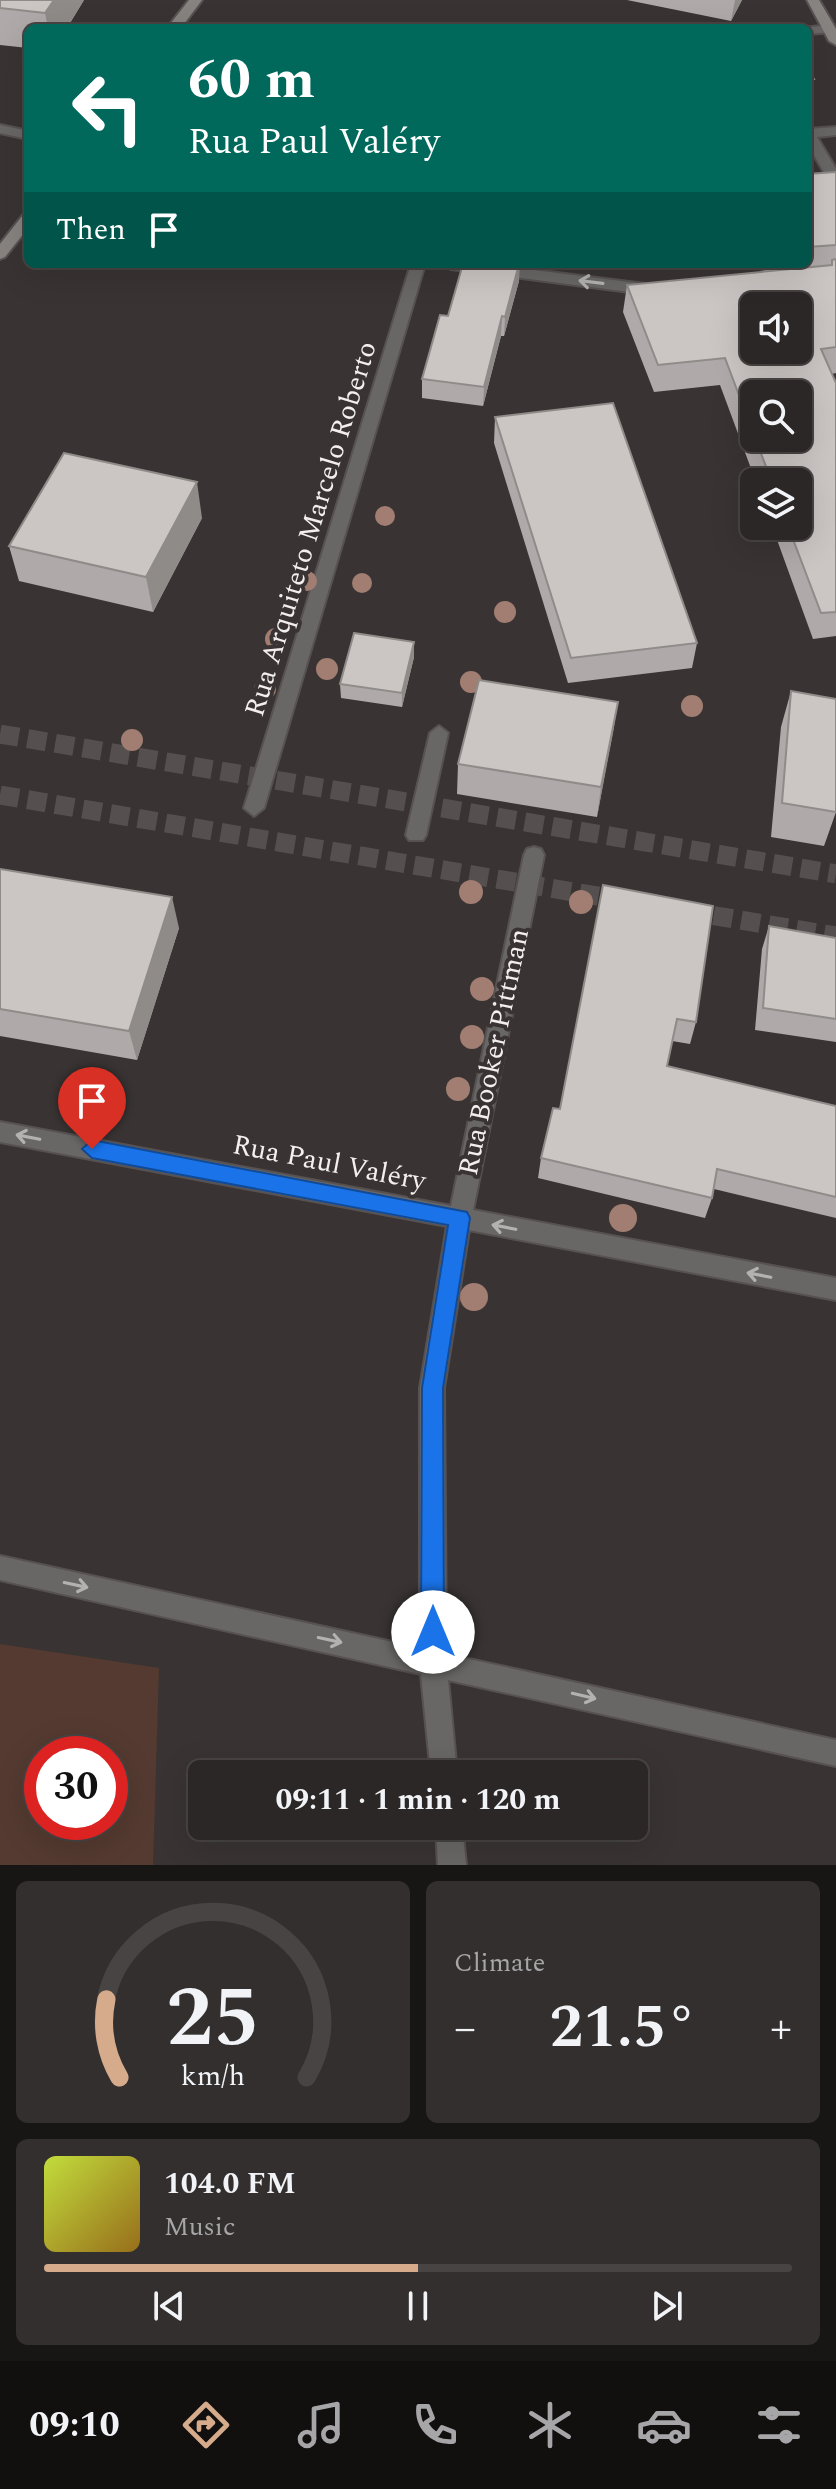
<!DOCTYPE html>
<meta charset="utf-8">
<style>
body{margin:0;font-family:Spectral,serif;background:#332f2e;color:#f1f3f6;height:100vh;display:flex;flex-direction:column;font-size:30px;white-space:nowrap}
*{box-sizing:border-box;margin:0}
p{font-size:26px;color:#a6a5a7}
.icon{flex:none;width:44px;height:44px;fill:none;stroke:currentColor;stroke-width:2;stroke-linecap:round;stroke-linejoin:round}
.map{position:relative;height:1865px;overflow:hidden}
.details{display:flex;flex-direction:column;gap:16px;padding:16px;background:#181515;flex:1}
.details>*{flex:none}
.hud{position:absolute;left:24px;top:24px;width:788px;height:244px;border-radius:12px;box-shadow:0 8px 32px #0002,0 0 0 2px #474443;background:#00695c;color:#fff;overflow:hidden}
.controls{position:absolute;left:740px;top:292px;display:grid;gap:16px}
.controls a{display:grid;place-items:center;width:72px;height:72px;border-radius:12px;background:#2b2726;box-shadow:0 8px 32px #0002,0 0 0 2px #474443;font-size:40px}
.speed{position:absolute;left:24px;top:1736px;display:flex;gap:16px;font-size:40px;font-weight:700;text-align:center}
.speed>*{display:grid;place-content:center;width:104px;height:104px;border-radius:50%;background:#2b2726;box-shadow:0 8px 32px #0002,0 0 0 2px #474443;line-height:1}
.speed .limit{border:12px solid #d22;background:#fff;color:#111}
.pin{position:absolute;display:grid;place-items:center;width:68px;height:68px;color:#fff;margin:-82px -34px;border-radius:50% 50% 50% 0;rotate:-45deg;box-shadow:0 0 8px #0007}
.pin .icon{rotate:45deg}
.me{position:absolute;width:88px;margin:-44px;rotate:0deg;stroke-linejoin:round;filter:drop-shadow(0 0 6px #0008)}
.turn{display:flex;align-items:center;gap:28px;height:168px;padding:0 32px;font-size:36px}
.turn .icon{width:104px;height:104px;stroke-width:2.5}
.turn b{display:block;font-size:56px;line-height:68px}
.then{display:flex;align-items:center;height:76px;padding:0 32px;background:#0003;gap:16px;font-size:30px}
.big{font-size:60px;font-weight:700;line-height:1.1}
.details .widget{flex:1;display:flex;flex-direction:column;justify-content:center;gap:12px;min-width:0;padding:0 28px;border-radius:12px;background:#332f2e}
.details .dial{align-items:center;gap:0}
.dial svg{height:208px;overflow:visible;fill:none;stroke:#474443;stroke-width:7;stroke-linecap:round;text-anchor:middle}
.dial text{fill:#f1f3f6;stroke:none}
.song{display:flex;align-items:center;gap:24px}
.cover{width:96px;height:96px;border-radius:12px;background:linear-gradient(135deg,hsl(70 70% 55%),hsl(40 70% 35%))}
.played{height:8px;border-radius:4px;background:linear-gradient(90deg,#d6ab8b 50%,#474443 50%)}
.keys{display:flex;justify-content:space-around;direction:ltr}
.heat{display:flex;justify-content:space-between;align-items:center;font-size:44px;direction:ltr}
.details .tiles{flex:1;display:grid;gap:16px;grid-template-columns:1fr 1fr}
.widget:last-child{grid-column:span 2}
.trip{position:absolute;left:188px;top:1760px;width:460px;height:80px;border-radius:12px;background:#2b2726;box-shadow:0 8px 32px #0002,0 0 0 2px #474443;font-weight:700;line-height:80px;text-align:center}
.dock{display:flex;height:128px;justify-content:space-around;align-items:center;background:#11100f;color:#a6a5a7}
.dock .icon{width:56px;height:56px}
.dock .selected{color:#d6ab8b}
.dock b{font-size:36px;color:#f1f3f6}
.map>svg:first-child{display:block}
.green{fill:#543a30;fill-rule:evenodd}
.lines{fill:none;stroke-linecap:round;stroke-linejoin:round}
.secondary-tunnel{stroke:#55504f;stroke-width:19;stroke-dasharray:19 9;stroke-linecap:butt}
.lane-casing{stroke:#575251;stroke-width:4}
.street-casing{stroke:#575251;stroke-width:4}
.secondary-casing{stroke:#575251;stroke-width:4}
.lane{fill:#696766;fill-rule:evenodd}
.street{fill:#696766;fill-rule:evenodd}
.secondary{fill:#868381;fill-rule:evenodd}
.tree{fill:#a17e71}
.wall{fill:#afaaa9;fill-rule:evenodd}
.shaded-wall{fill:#8e8b89}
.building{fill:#cbc6c4;stroke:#8e8b89;stroke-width:2;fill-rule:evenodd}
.oneway{stroke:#b4b2b1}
.route{fill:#1a73e8;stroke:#114b97;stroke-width:2}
.labels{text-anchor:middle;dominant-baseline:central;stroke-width:8;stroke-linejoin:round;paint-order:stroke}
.street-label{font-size:28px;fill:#f2efee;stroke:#393433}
</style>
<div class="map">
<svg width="836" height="1865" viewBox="0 0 836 1865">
<rect width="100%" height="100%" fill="#393433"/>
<path class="green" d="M0,1644L159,1668L153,1865H0ZM42,1754H110V1822H42Z"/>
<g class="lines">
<path class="secondary-tunnel" d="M0,734L836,874
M0,795L627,901
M686,911L836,936"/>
<g class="lane-casing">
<path id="lane" d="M829,25L834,26V32L808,34V28H803Z
M836,127V135L817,137L836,169V187L828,191L808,192V184L824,183L828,179L808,145V129Z
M439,726L448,733L426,835L423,840H409L406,835L430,733Z"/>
</g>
<g class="street-casing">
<path id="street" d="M0,125L28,131V139L0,133Z
M411,264H425L264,808L254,816L244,808Z
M444,264H487L653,285L661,290L653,295L451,269Z
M534,847L541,849L544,855L473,1210L836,1278V1300L469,1230L444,1388L446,1654L836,1740V1766L448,1680L457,1774H431L421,1674L0,1580V1556L420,1648V1388L447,1226L0,1142V1122L451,1206L524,855L527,849Z
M436,1826H462L466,1865H438Z"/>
</g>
<g class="secondary-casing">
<path id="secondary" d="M189,0H202L181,28H167Z
M807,0H819L836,29V45L829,41Z
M28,214V228L5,257L0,259V244L23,215Z"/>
</g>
<use href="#lane" class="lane"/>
<use href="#street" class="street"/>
<use href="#secondary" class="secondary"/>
</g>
<g class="tree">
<circle cx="385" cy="516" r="10"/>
<circle cx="307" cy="581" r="10"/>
<circle cx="362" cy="583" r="10"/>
<circle cx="505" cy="612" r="11"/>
<circle cx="276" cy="639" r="11"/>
<circle cx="327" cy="669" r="11"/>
<circle cx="471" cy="682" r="11"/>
<circle cx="265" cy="689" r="11"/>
<circle cx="692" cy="706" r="11"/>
<circle cx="132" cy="740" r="11"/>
<circle cx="471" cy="892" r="12"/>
<circle cx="581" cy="902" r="12"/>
<circle cx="482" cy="989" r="12"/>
<circle cx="472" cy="1037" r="12"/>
<circle cx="458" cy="1089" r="12"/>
<circle cx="623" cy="1218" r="14"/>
<circle cx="474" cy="1297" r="14"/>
</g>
<path class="wall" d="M0,0H84L67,28H28V48L0,45Z
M627,0H742L731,21Z
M808,70L814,79L808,106Z
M836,172V373L832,374L836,383V636L813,639L772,526H798V482H756L720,385L654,392L623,312L627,285L769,271L709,264H808V174ZM754,394L798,438H754Z
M463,264H523L522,267H519V281L504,336H501L483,406L422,398V379L448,316Z
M495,417L697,643L692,668L568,683L494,443Z
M202,518L153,612L19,581L9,546Z
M414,642V657L402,707L341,698L340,684Z
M791,691L836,812L824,846L771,837L781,727Z
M618,702L597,817L457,794L458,764Z
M0,869L179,928L137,1060L0,1036Z
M603,885L696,1022L690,1044L672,1041L667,1066L836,1106V1218L714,1189L712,1198L705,1218L538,1178L541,1158L560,1109Z
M769,926L836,938V1042L755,1030L762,949Z"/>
<path class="shaded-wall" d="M54,0H84L67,28H48L45,13Z
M735,0H742L731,21Z
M520,264L519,281L504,336L505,317Z
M502,316L501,336L483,406L484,387Z
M197,482L202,518L153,612L146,577Z
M414,642V657L402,707V693Z
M618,702L613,733L597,817L601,787Z
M172,897L179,928L137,1060L129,1031Z"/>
<path class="building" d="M0,0H54L45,13L0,8Z
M781,25L783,28H727Z
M808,70L814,79L808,80Z
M836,172V245L808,247V174Z
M836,259V347L821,349L836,383V612L821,613L788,526H798V482H772L755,438H798V394H754V435L725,358L658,365L627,285L832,265V260ZM754,306H798V350H754Z
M463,264H519L505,317L502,316L484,387L422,379L440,315L448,316Z
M613,403L697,643L571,658L495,417Z
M64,453L197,482L146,577L9,546Z
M354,633L414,642L402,693L340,684Z
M479,680L618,702L601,787L458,764Z
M791,691L836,699V812L782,803Z
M0,869L172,897L129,1031L0,1009Z
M603,885L713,906L696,1022L677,1019L667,1066L836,1106V1197L717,1169L712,1198L541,1158L553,1108L560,1109Z
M769,926L836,938V1019L763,1008Z"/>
<defs><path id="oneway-shaft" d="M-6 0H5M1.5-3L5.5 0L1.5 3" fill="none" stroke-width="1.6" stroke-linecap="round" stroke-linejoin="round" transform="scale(2)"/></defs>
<g class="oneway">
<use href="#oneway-shaft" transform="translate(591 282) rotate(-173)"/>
<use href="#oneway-shaft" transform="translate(28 1137) rotate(-169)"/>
<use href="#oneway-shaft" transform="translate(504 1227) rotate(-169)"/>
<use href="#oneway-shaft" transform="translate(759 1275) rotate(-169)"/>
<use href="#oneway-shaft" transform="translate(76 1585) rotate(12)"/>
<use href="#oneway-shaft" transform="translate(330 1640) rotate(12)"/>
<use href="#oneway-shaft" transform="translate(584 1696) rotate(13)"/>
</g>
<path class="route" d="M92,1140L467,1212L470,1218L443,1388L444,1632L441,1640L433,1644L425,1640L421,1632L422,1388L448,1225L92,1158L82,1149Z"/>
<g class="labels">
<g class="street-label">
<text transform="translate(311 529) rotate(-73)">Rua Arquiteto Marcelo Roberto</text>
<text transform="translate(494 1052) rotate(-78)">Rua Booker Pittman</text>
<text transform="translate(329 1163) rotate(11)">Rua Paul Valéry</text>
</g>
</g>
</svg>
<div class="controls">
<a><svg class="icon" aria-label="sound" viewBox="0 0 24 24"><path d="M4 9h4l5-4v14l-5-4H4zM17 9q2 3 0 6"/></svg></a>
<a><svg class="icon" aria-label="search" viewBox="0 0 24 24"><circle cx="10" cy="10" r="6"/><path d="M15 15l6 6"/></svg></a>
<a><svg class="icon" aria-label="layers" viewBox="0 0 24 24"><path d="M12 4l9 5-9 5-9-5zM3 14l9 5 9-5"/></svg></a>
</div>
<div class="speed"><div class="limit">30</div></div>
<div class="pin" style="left:92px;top:1149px;background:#d93025"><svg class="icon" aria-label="arrive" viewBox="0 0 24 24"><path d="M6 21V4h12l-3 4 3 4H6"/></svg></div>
<svg class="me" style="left:433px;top:1632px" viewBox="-20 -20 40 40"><circle r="19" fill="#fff"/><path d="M0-13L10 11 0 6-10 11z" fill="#1a73e8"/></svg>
<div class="trip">09:11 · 1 min · 120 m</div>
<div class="hud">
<div class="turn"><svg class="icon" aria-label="left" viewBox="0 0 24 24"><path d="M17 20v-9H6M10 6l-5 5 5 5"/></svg><div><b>60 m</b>Rua Paul Valéry</div></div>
<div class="then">Then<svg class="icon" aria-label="arrive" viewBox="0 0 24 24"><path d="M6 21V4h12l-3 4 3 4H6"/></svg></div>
</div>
</div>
<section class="details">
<div class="tiles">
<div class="widget dial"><svg viewBox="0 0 100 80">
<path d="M14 69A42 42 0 1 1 86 69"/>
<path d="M14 69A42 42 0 0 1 9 39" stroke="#d6ab8b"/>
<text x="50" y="56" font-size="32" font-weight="700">25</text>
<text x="50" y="72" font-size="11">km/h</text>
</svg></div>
<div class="widget"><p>Climate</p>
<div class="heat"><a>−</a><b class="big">21.5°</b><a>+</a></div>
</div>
<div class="widget">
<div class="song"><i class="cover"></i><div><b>104.0 FM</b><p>Music</p></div></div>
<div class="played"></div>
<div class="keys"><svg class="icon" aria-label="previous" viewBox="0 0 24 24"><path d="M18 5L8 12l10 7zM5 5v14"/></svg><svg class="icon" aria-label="pause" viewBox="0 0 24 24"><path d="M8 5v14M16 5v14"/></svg><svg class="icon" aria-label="next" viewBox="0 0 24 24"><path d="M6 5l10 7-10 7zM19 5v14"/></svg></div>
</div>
</div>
</section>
<nav class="dock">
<b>09:10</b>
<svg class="icon selected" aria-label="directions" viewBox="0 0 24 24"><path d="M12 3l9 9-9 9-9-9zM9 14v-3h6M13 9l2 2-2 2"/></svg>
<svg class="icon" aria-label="music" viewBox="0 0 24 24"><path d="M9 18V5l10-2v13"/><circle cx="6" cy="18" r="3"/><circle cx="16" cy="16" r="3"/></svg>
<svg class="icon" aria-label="phone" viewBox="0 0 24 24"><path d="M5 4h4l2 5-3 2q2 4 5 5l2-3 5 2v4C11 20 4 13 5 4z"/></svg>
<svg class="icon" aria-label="climate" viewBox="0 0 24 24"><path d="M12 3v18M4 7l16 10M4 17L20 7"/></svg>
<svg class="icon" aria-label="car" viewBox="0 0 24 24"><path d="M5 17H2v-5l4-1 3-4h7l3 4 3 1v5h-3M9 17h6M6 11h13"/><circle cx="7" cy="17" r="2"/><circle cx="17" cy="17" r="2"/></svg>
<svg class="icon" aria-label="filters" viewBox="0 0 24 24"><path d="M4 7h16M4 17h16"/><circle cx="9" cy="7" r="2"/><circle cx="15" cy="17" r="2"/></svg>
</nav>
